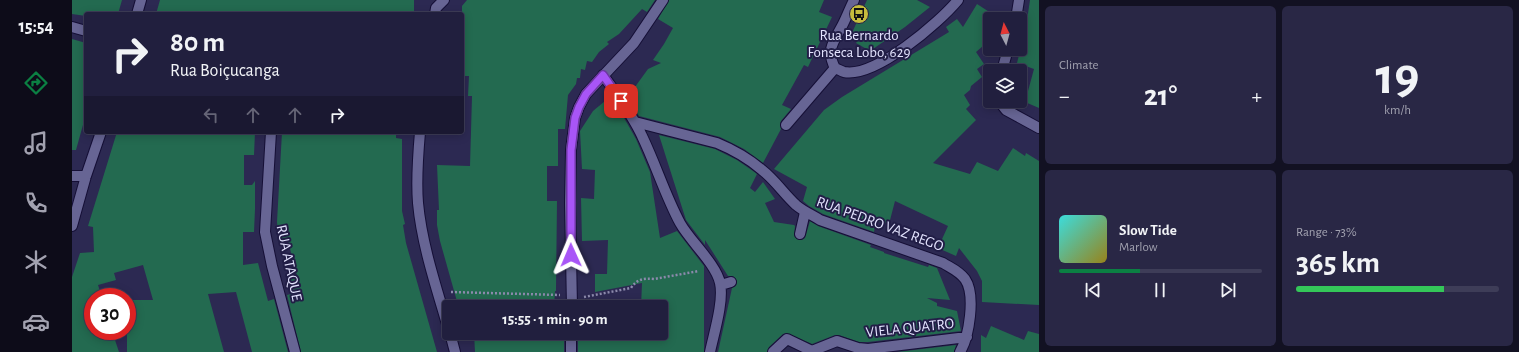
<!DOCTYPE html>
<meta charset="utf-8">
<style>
body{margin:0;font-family:"Alegreya Sans",sans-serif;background:#292745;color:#f1f3f6;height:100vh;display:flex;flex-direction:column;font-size:15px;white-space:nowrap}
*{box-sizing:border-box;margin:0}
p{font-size:13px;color:#a2a2b0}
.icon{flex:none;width:22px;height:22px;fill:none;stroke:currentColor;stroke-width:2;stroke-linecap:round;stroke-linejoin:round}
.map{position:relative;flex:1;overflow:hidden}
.sheet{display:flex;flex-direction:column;gap:6px;padding:6px;background:#121122;width:480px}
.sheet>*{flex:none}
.guide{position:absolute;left:12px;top:12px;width:380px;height:122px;border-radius:4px;box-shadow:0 2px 10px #0003,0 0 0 1px #3e3d58;background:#211f3e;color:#f1f3f6;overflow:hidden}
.needle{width:26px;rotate:354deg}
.controls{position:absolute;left:911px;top:12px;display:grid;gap:8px}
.controls a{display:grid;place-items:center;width:44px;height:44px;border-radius:4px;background:#211f3e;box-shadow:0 2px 10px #0003,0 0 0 1px #3e3d58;font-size:20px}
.speed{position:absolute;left:12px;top:288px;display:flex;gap:8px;font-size:20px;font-weight:700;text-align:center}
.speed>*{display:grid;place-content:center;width:52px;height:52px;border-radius:50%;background:#211f3e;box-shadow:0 2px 10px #0003,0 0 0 1px #3e3d58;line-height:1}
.speed .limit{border:6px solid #d22;background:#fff;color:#111}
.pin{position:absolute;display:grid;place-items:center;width:34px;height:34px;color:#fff;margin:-17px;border-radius:8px;box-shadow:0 2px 6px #0006}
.me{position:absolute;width:44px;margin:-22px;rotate:359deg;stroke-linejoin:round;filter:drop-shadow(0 0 3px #0008)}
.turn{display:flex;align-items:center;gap:14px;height:84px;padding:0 20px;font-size:18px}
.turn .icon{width:52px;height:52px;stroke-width:2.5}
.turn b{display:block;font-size:28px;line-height:34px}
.lanes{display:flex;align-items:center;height:38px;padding:0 20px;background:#0003;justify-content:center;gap:20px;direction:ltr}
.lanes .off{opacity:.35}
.big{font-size:30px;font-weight:700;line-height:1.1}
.sheet .card{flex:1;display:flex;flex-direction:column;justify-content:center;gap:6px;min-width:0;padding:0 14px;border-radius:6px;background:#292745}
.sheet .dial{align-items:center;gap:0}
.dial b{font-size:52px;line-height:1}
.song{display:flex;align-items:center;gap:12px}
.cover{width:48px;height:48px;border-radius:6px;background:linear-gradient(135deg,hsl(180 70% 55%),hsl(50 70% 35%))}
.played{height:4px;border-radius:2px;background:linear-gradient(90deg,#0b8043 40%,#3e3d58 40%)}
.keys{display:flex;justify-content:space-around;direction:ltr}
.heat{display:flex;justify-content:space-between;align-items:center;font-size:22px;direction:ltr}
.charge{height:6px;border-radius:3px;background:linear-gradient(90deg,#34c759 73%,#3e3d58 0)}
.sheet .tiles{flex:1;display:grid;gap:6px;grid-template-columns:repeat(2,1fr)}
.trip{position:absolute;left:370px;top:300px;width:226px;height:40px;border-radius:4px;background:#211f3e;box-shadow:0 2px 10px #0003,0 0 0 1px #3e3d58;font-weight:700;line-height:40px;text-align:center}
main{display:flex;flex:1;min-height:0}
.tab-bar{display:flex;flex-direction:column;width:72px;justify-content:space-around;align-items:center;background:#0d0c19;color:#a2a2b0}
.tab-bar .icon{width:28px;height:28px}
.tab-bar .current{color:#0b8043}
.tab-bar b{font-size:18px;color:#f1f3f6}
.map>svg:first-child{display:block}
.building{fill:#236a50}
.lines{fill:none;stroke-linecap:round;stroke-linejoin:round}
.minor-casing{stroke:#150f36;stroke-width:12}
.path{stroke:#8c8aac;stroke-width:2.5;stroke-dasharray:2 2;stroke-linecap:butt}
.minor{stroke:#676594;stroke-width:10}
.route-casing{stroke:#6d37a1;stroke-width:10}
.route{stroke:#a855f7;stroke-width:7}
.labels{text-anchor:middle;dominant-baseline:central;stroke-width:4;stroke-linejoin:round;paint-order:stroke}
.poi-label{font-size:15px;fill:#e3e3fe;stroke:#221e47}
.street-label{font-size:15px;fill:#e3e3fe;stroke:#221e47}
</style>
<main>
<nav class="tab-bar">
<b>15:54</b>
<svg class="icon current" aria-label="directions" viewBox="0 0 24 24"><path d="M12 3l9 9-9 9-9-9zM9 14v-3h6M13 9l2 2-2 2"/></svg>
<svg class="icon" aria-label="music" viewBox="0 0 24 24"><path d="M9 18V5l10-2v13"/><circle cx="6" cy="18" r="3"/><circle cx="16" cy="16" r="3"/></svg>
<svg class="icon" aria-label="phone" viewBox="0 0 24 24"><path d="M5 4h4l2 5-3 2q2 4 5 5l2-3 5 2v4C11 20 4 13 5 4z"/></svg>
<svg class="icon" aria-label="climate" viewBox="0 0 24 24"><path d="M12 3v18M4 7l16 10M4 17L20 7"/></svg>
<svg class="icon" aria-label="car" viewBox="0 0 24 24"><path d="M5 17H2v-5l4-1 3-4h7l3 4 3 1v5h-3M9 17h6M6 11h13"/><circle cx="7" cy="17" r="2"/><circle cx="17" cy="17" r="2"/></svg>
</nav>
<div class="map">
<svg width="967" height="352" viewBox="0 0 967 352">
<rect width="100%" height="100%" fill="#2c2952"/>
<path class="building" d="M0,0H50L46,14H14V16L0,14Z
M88,0H342V14H84Z
M395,0H583L575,12L570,9L547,34L535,42L537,44L527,52L520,62L515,61L513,70L509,69L508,78H505L504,84L496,95L493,129H486V166H475V201H485L484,291H483L482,307H400V303L386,305L368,241L365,225V210H367L365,165L398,166L400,96H396L397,76H390V6Z
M597,0H752L747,12L760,17L736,67L732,65L710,105L719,109L709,121L708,124L709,129L691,163L672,149L648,137L567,116L555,98L576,69L589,63L581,60L592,44L601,28L586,19Z
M795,0H845L858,7L833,27L798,51L784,43L786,40L779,35Z
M958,0H967V108L953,102L962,69L945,63L954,27Z
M905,4L925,17L923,19H918V28L914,35L918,40L904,52L912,64L905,69L910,77L899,86L898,90L892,95L898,105L894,109L904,120L861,163L898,174L905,162L926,171L941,148L953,156L954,153L967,161V305L910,302V281L905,271L887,248L884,256L866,248L876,226L823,201L817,224L804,221L802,232L751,214L737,206L731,201L735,187L702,169L752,110L770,97L877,32L874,27L885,19L891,27Z
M0,39L14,43V114L4,150H0Z
M533,101L547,109L551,116L564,139L578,172L588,238L605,231L632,266V352H506V336L510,335V333H589V307H569L570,283L523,292V274H535L536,240L510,241L509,198L522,199L523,170L510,169L508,131L521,111Z
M45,132H183L182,155H172V185H180L183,181V209L182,232H171V265L186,263L196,301L202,299L216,352H180L164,292L136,294L152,352H55V300H81L71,265L42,273L44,280L26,285L30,297H21V331H40L47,352H0V277L8,253L22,252L21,227L16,226Z
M210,132H324V138L330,139V211L333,224L331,225L334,243L365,352H229L215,295L219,294L216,279L225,276L216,241L207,242L205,222Z
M587,135L643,149L665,160L681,171L685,174L678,188L683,192L691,182L703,199L693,203L702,222L722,225L723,226L722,236L726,240H730L733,238L738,221L746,226L799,245L798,247L812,252V253L856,267L857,265L865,268L878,300L855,298L865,303V306L885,311L889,331L796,342H787L767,335H763L740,344L714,333L711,334L697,347L695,352H646L660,288L664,286L665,281L661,276H656L633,240V245L614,220Z
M919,326L952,340L956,331L967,334V352H909V335L914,338Z
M402,333H475L476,338L492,337V352H403Z
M884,345L882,352H825Z"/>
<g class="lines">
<g class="minor-casing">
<path id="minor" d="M65,14L69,0
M363,14L364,8L372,0
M944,19L947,0
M0,27L14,31
M763,68C766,69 769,71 772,72C803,78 867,23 886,0
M763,68C753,49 763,40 771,24C775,16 778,8 782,0
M930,71L936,49
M531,75C545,95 560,114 570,136C584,165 593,195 608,223C618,241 644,264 648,283C652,301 642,333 638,352
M927,101L934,110L967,128
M563,122L645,143C662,150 676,158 690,170C703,180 712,194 724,205C731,211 740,215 748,220L871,263C879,268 887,271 893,279C904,295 897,337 888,352
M714,125L763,68
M199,132L193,232L200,266L223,352
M348,132C346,155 344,179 346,203C350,246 365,289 377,331
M0,176H14
M0,226L14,176L29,132
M728,234L733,212
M649,285L659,282
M500,307L498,203L499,150L503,118L507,107L514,94L562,43L591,0
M378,333L383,352
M499,352V333
M701,352L715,339L740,351L765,341L786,348L796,349L895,337"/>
</g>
<path class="path" d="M379,292L488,295
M512,297L559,288C565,279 572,278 582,279L627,271"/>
<use href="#minor" class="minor"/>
</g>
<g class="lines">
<g class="route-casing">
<path id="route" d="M499,255V150L503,118L507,107L514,94L531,75L549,101"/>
</g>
<use href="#route" class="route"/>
</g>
<defs>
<g id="bus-disc" transform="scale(1)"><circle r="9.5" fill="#c6bc3d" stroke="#221e47"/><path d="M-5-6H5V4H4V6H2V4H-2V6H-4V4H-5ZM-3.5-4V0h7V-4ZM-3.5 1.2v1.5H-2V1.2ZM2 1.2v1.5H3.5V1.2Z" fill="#111"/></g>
</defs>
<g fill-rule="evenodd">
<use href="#bus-disc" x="787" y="14"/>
</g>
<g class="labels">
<g class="poi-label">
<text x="787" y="35">Rua Bernardo<tspan x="787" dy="17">Fonseca Lobo, 629</tspan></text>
</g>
<g class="street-label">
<text transform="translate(808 224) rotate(20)">RUA PEDRO VAZ REGO</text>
<text transform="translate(217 263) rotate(78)">RUA ATAQUE</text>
<text transform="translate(838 328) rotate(-6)">VIELA QUATRO</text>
</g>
</g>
</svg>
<div class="controls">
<a><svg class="needle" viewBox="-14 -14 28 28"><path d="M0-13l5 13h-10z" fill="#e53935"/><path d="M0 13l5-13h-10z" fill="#a2a2b0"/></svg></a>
<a><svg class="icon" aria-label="layers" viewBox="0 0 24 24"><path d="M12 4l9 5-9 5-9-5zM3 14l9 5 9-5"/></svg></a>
</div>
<div class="speed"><div class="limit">30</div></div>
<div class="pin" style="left:549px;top:101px;background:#d93025"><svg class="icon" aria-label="arrive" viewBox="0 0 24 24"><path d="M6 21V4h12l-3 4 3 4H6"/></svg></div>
<svg class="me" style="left:499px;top:255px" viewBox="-20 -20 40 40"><path d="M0-17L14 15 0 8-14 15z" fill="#a855f7" stroke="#fff" stroke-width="4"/></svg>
<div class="trip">15:55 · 1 min · 90 m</div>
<div class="guide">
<div class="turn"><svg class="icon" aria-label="right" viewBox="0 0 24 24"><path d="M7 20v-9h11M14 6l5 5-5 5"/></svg><div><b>80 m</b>Rua Boiçucanga</div></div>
<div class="lanes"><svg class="icon off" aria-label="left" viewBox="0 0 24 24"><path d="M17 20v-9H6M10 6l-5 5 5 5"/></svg><svg class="icon off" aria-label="ahead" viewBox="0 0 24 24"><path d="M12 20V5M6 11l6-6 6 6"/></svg><svg class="icon off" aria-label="ahead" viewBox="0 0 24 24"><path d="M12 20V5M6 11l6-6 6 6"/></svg><svg class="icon" aria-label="right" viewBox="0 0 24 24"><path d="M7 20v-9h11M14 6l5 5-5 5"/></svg></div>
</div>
</div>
<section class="sheet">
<div class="tiles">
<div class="card"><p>Climate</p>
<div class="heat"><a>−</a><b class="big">21°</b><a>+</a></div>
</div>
<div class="card dial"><b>19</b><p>km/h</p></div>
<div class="card">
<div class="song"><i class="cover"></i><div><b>Slow Tide</b><p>Marlow</p></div></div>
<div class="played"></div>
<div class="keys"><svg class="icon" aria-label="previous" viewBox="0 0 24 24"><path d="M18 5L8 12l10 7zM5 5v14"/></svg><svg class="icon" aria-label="pause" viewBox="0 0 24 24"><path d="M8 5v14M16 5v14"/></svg><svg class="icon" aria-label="next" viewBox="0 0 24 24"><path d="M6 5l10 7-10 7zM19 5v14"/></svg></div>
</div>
<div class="card"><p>Range · 73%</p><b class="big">365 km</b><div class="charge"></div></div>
</div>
</section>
</main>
